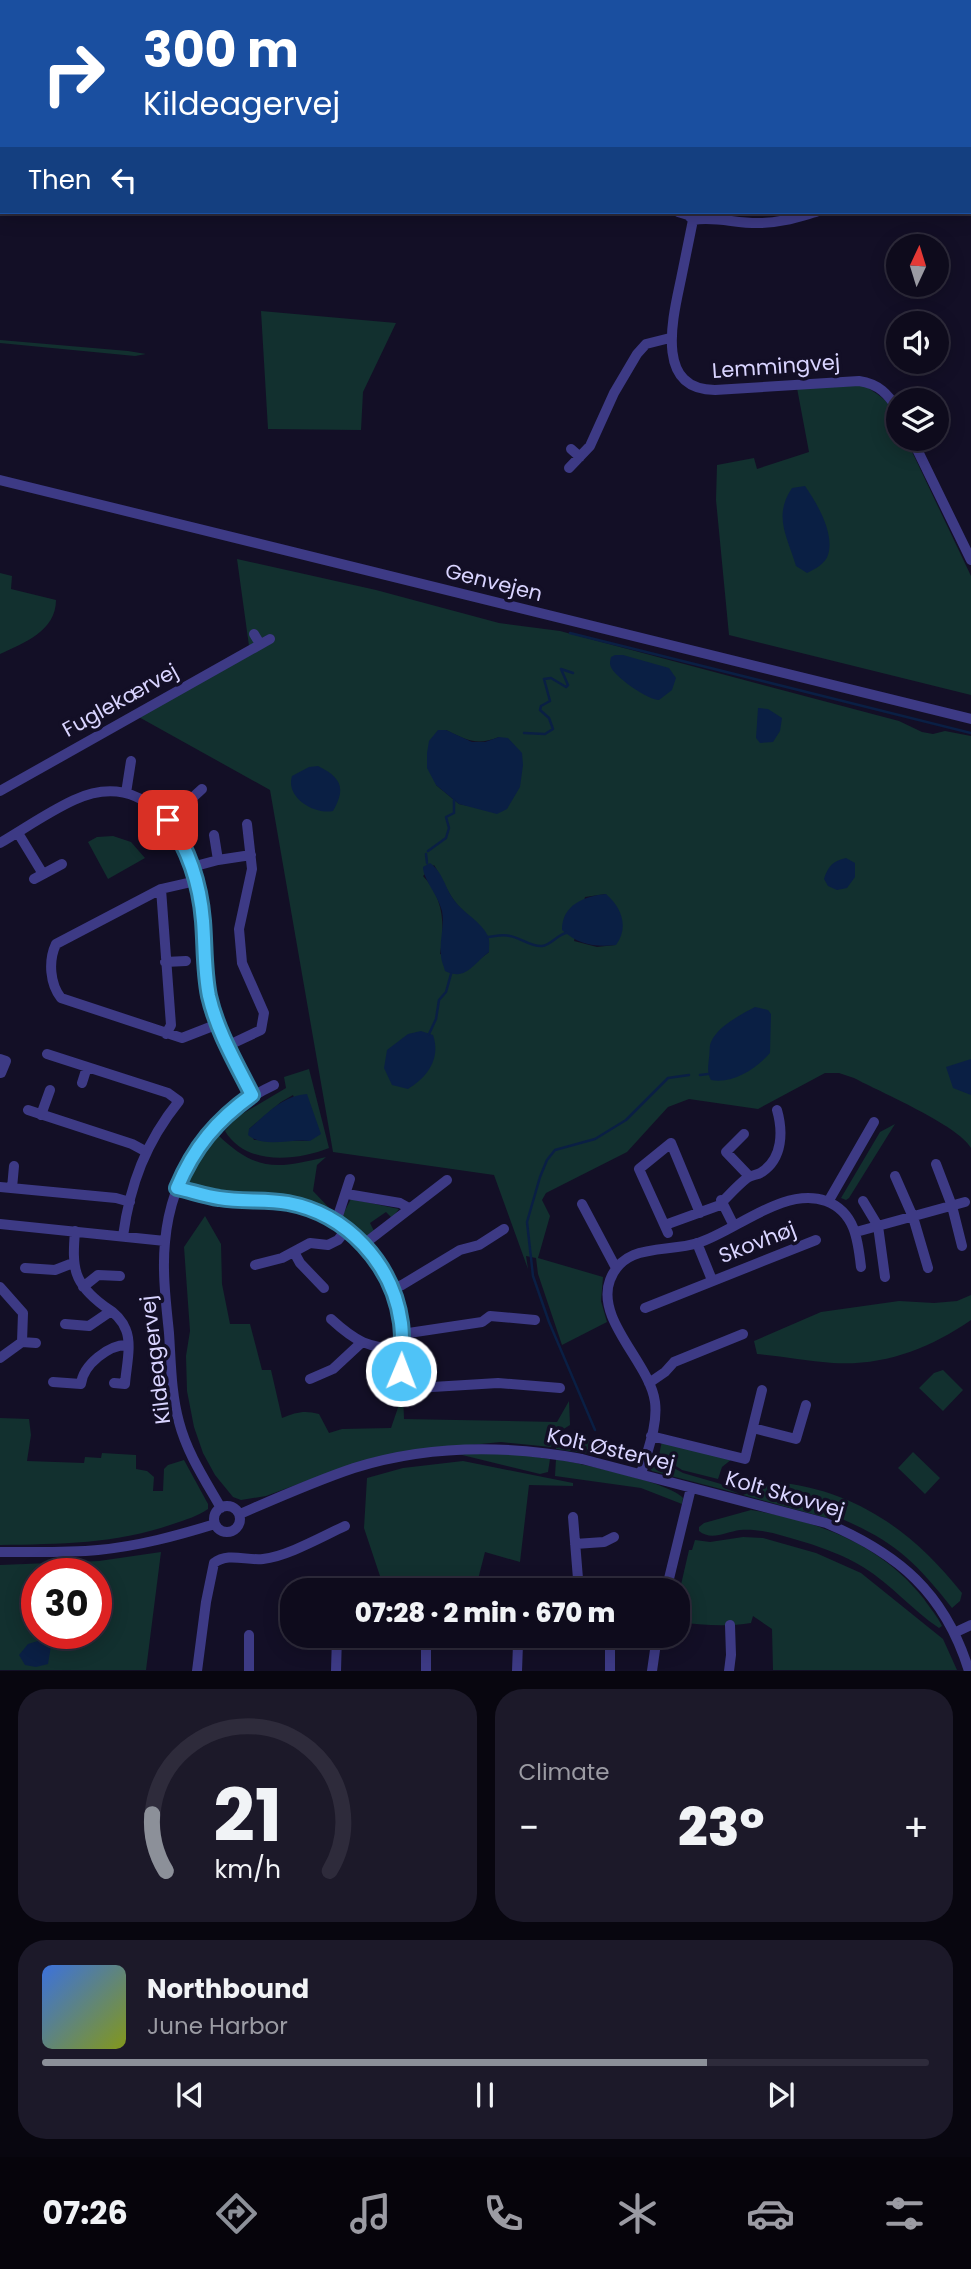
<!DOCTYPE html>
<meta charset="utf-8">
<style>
body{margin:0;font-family:Poppins,sans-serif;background:#1c1929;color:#f1f3f6;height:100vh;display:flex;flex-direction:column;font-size:26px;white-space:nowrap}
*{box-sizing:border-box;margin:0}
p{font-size:23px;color:#9b9ba3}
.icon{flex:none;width:38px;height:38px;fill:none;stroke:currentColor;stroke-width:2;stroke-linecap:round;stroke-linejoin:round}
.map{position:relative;height:1671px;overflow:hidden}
.sheet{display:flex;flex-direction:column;gap:18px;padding:18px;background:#08060f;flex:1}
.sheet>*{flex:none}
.guide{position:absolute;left:0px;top:0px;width:971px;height:214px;box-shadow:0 4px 18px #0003,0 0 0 2px #2e2b3b;background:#1a4fa0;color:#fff;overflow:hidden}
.needle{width:46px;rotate:4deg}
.controls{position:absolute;left:886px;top:234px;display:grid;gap:14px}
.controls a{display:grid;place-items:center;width:63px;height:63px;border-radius:50%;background:#0e0b1c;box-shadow:0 4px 18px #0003,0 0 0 2px #2e2b3b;font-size:35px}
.speed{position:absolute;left:21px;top:1558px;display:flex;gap:14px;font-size:35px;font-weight:700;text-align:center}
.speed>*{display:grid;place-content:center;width:91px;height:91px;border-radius:50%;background:#0e0b1c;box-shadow:0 4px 18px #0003,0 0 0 2px #2e2b3b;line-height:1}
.speed .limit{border:10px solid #d22;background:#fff;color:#111}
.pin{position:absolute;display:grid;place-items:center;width:60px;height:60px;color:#fff;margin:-30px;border-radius:14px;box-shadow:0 4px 10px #0006}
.me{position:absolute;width:77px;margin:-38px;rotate:1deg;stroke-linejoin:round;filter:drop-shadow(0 0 5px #0008)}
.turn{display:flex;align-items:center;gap:24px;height:147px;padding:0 28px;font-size:32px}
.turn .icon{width:91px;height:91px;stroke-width:2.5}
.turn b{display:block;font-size:49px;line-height:60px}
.then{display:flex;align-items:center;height:66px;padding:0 28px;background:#0003;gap:14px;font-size:26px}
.big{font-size:52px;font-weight:800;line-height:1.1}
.sheet .tile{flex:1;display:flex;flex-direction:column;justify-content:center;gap:10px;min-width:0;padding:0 24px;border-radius:28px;background:#1c1929}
.sheet .dial{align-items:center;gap:0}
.dial svg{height:182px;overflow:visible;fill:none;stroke:#2e2b3b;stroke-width:7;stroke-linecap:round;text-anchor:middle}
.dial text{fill:#f1f3f6;stroke:none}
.song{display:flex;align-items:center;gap:21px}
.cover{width:84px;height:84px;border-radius:10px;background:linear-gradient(135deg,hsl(220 70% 55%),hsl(70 70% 35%))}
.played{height:7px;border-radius:4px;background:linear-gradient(90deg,#8c9099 75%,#2e2b3b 75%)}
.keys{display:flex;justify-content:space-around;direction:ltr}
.heat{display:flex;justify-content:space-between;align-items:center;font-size:38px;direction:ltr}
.sheet .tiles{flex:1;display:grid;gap:18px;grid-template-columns:1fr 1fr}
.tile:last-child{grid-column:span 2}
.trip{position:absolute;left:280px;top:1578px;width:410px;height:70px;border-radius:28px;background:#0e0b1c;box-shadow:0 4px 18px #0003,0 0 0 2px #2e2b3b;font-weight:800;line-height:70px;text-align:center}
.tab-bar{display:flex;height:112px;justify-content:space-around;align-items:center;background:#06040b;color:#9b9ba3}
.tab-bar .icon{width:49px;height:49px}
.tab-bar .current{color:#8c9099}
.tab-bar b{font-size:32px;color:#f1f3f6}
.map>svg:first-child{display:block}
.green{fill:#12302f;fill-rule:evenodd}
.water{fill:#0a1f44}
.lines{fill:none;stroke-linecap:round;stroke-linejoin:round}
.stream{stroke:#0a1f44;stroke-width:2.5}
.minor{stroke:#3d3a85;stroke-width:10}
.highway{stroke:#ff4fa3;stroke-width:14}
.route-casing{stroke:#337fa1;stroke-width:18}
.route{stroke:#4fc3f7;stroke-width:12}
.labels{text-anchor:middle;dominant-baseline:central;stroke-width:7;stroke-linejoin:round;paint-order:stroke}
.street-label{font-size:21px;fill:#d9d4ff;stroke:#130f26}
</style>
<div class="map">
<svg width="971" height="1671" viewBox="0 0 971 1671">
<rect width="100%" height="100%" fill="#130f26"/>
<path class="green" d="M0,0H449L2,2L0,139Z
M261,311L396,323L363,392L361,430L268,429Z
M0,340L128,351L146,354L135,356L0,343Z
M864,385C889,402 898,407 898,439H906L971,576V695L729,635L716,500L717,465L754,458L757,469L809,452L797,388Z
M237,559L376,590L499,623L560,631L899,721L922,732L933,734L945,731L971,736V1148C958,1125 880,1092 854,1078L839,1073H825L758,1109L689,1099L668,1107L627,1152L546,1193L542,1200L550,1216L538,1258L603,1277L601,1301L607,1322L562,1345L538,1274L536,1258L526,1256L528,1269L494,1175L333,1152L270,790L137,716L250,653ZM446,730C466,740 477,746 499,737L474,807L459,804L436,785ZM434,865C441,876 446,889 453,899C467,920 490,924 489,952L476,962L440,954C445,926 444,898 423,876ZM606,894L615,945L597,947L574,941L585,897Z
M0,573L12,576L11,589L56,600C56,631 24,643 0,654Z
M113,836L131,842L145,858L108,879L88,842L97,837Z
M309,1069L329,1148C296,1161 246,1166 225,1131L237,1117L286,1088L284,1077ZM293,1095L310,1141L254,1140L249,1129L281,1102Z
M895,1124L849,1198L846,1200L841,1198L880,1132Z
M217,1134C256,1172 276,1169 326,1157L317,1165L313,1191L335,1214L227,1196L190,1186L188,1182L198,1161Z
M351,1199L399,1209L392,1218L386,1212L370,1223L374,1231L364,1238L341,1218Z
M205,1216L221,1244L222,1284L230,1324H250L262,1370H271L282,1418C296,1412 305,1410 319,1414L329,1433L342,1429L391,1428L403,1393L404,1419L557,1422L569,1401L570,1425L554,1435L551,1447L501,1442L409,1451L344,1467L266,1496L241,1500L233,1497L215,1475L203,1453L194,1427L187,1391L186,1356L190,1331L184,1247Z
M971,1295V1320C929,1349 884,1366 833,1363C807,1361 782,1356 757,1354L754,1341L821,1312L899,1301L934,1303L957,1301Z
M943,1370L963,1390L943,1411L919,1388L934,1373Z
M0,1418L29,1419L31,1435L27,1461L84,1463L85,1457L101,1458L102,1453L136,1455V1469L147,1471L154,1477L153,1491H163L164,1469L168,1465L184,1460L208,1504V1509C198,1516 185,1520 173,1524C117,1544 59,1544 0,1545Z
M563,1434H567L622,1449L615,1456L611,1457L556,1449L559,1438Z
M662,1441L732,1459L722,1467L718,1479L682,1470L659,1455Z
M913,1452L940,1478L925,1494L898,1468Z
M508,1453L550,1459L548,1472L540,1474L458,1454Z
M650,1455L683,1473L721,1484L724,1488L740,1494L652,1471L647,1465Z
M556,1459C578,1463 672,1483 683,1498L682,1504L641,1488L555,1476Z
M463,1461L573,1483V1486L529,1485L520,1562L485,1552L475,1591H385L364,1528L367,1478L403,1468Z
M776,1482C855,1490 913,1531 962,1593L960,1601L952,1608C912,1557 891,1539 830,1514L827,1518L743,1495Z
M751,1510C818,1521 881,1544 924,1599C930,1608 938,1617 942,1626L939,1628C912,1610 891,1584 863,1567C845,1556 824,1548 804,1542C784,1536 761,1528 740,1530C726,1532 711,1541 699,1531V1527L704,1523Z
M743,1537L763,1538L816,1553L861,1573L943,1639L957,1670H773L772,1629L753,1616L751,1623C727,1627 701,1625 677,1622V1602L689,1550H692L695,1540L710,1542Z
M161,1552L146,1670H0V1565L99,1561ZM37,1573H96V1633H37Z"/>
<path class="water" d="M805,486C817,503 835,534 828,555C825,564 815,569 807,573L796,566C787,536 773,516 792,488Z
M615,655H623L669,668L676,678L672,690L659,700C648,700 618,679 612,669C609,664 610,662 611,657Z
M758,708L768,709L782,718L780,731L773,742L760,743L756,738Z
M438,730H446L472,742H485L499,737L508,738L522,753L523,765L520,787L507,809L497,814L459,804L436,785L427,768V753L429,741Z
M318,766C340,777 347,787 333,811C315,815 285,798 292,776L309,767Z
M846,858L855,863V877L847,888L837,890L828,886L824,879C828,866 833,861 846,858Z
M430,863C443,872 445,888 454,900C463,913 481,921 488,936C490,941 489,946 489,952C472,965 466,981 445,971C444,966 441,961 441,955C439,941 445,926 442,911C438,895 423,879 423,867Z
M606,894C622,908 629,927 616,945C594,947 579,945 562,930C562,905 584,896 606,894Z
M755,1007L768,1010L771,1014L770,1053C756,1069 733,1084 711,1080C707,1073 708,1067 709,1058C710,1053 709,1046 711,1042C718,1026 740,1015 755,1007Z
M421,1031L433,1035C441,1058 428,1077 408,1089L392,1085L384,1068L387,1050L408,1034Z
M971,1059V1095L953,1088L946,1067Z
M307,1094L321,1134L310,1141C291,1138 265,1149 248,1135L249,1129C268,1113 282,1096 307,1094Z
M41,1640L51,1646L48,1664L36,1667L25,1665L19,1655L28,1644Z"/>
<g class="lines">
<path class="stream" d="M570,633L971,733
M524,733L545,734L553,729L549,718L540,710L541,706L550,701L544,679L551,678L566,687L568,685L561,669L573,673
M428,851L446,838L449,828L446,817L454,813V800
M426,854L427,863
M488,937C496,936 503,934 510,936C521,938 531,947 542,946C551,945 557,935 566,933
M429,1034L436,1019L439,1000L446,992L451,974
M700,1075L708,1074
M595,1430L549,1322L533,1276L527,1222L540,1177L547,1160L555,1150L595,1139L626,1120L668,1078L689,1075"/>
<path class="minor" d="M584,0V2
M970,157L971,156
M678,212L688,215L693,220
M693,220C689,240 685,260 681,279C673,317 654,390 715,390L859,381C879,384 888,394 898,410
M693,220C716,216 737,224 761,223C780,223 798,217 816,212
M912,439L971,560
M571,449L580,457
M569,468L590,446L614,393L637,354L646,344L670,338
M0,480L971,719
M254,634L260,644
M0,791L270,639
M126,793L131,761
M168,820L202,789
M18,833L43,874
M214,835L218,860
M0,843C24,829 48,812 74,800C146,767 188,835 199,896C205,929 202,964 209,997C217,1032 236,1063 252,1095
M192,867L218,860L251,855
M34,879L62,864
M196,881L161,889L56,944C48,961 50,984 61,998L182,1038L218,1024
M161,889L171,1025L166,1034
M165,962L186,961
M227,1046L261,1030L264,1013L242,963L239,929L252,869L247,824
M47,1054L168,1093L179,1101C146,1142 130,1184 123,1236
M0,1059L6,1061L1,1073
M82,1083L87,1067
M28,1110L132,1144L145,1151
M41,1115L50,1090
M744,1134L726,1152L749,1176
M936,1164L952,1206L962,1246
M895,1176L913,1217L928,1268
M0,1187L116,1198L130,1202
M12,1188L14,1166
M177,1188C191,1191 205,1196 219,1199C242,1202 265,1199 288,1203C347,1214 393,1264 401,1323C404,1344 402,1365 401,1386L416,1388L498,1383L560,1388
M347,1194L400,1203L409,1208
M721,1200L734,1226
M863,1201L878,1226L885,1277
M722,1202C730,1194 738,1185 747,1178C751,1175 758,1175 762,1172C783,1158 783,1131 777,1110
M828,1202L874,1122
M582,1204L616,1268
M336,1222L350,1179
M0,1224L165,1241
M665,1225L723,1204
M75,1231C72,1268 73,1283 104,1306C114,1312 122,1319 126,1330C132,1345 126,1368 125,1384L114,1383
M856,1232L965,1202
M668,1233L639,1169L671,1143L700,1213
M697,1243L712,1280
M364,1244L447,1180
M294,1252L300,1263L324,1288
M255,1265L282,1258L310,1243L328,1245L338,1240L347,1229
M25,1268L55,1270L73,1263
M0,1287L23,1313L22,1342L0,1358
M83,1287L98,1275L120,1276
M392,1289L402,1285L460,1250L479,1245L504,1229
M645,1308L816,1240
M331,1319C356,1342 368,1348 402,1349
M65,1324L89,1326L111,1311
M402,1334L482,1322L490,1316L535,1320
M22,1342L36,1343
M310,1379L333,1369L361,1343
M53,1382L81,1384C83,1365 109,1344 128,1345
M649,1383L665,1372L674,1362L743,1334
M753,1428L796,1439L806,1405
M651,1436L745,1459L762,1390
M641,1474C647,1451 658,1426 655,1402C650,1363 595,1320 610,1280C624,1242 666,1253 698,1243C736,1231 784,1186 826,1201C855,1212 858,1240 861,1267
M214 1519a13 13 0 1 1 26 0a13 13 0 1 1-26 0Z
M221,1508C205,1480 187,1453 179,1422C171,1393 171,1362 169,1333C166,1303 162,1272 165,1242C171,1173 211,1114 274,1085
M240,1514C277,1498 315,1481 354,1468C428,1445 507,1445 582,1459L826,1523C899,1554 945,1593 969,1671
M573,1517L579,1591
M575,1544L604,1542L614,1537
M0,1552C32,1552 66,1553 98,1550C139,1546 176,1536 215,1524
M666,1591L691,1488
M956,1632L971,1625
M197,1671L206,1602L214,1563C228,1552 247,1561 263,1559C288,1556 321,1537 345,1526
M249,1671V1635
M336,1671L337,1636
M426,1671V1639
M517,1671L518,1644
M610,1671V1642
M652,1671L657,1636
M729,1671L731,1655L730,1625"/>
<path class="highway" d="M951,2L971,0
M970,25H971
M0,159H2
M0,183H2"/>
</g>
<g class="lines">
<g class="route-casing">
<path id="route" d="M168,820C189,850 200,884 203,921C205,946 204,971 209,996C217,1031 236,1063 252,1095C217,1120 194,1147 177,1188C191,1191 205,1196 219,1198C242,1202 265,1199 288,1203C347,1214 393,1264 401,1323C403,1339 402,1355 401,1371"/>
</g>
<use href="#route" class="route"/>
</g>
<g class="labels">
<g class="street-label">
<text transform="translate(776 366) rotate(-4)">Lemmingvej</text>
<text transform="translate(494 582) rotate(14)">Genvejen</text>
<text transform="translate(120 700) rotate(-29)">Fuglekærvej</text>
<text transform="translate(757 1242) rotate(-21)">Skovhøj</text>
<text transform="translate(155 1360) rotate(-97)">Kildeagervej</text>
<text transform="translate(611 1449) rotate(13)">Kolt Østervej</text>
<text transform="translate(785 1494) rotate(16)">Kolt Skovvej</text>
</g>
</g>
</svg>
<div class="controls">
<a><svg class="needle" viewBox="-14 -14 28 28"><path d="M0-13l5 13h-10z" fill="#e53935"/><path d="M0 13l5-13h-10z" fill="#9b9ba3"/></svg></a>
<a><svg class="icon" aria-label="sound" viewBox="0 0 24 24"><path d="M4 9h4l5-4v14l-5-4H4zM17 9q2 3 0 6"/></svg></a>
<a><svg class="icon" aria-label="layers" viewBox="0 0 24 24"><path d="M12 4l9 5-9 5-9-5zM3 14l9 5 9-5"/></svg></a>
</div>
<div class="speed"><div class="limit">30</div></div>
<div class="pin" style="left:168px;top:820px;background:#d93025"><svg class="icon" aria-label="arrive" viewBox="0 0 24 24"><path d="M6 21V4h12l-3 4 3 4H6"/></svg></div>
<svg class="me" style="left:401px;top:1371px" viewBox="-20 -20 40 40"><circle r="17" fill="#4fc3f7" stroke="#fff" stroke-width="3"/><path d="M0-11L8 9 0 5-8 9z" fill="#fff"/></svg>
<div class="trip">07:28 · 2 min · 670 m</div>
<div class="guide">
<div class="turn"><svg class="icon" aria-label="right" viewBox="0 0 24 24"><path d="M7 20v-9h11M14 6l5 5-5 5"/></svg><div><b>300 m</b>Kildeagervej</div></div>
<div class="then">Then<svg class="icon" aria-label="left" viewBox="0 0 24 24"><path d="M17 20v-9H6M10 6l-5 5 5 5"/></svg></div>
</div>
</div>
<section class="sheet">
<div class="tiles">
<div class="tile dial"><svg viewBox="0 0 100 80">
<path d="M14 69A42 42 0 1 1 86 69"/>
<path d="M14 69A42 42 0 0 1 8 44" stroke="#8c9099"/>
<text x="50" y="56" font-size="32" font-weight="700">21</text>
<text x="50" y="72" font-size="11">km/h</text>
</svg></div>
<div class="tile"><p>Climate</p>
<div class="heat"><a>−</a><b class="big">23°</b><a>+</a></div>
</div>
<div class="tile">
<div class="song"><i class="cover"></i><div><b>Northbound</b><p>June Harbor</p></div></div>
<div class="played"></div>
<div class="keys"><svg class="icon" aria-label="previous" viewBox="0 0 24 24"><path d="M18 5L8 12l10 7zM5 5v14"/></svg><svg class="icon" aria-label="pause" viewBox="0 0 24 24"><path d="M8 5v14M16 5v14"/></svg><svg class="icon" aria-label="next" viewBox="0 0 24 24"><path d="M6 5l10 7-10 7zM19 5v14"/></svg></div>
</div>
</div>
</section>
<nav class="tab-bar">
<b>07:26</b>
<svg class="icon current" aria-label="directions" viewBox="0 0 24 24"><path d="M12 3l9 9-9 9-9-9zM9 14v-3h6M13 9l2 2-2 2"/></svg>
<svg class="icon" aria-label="music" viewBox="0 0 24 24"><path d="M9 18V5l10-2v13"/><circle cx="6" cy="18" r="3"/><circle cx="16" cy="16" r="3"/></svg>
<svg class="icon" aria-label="phone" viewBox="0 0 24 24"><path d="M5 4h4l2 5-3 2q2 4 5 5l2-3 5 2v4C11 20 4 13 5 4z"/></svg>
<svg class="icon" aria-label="climate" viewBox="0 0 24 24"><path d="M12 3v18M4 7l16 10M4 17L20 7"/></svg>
<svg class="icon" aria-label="car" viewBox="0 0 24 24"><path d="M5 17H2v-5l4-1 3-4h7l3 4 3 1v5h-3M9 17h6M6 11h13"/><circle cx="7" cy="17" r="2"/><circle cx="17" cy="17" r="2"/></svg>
<svg class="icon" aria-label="filters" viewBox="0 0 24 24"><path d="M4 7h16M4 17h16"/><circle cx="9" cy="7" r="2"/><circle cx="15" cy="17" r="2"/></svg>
</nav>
